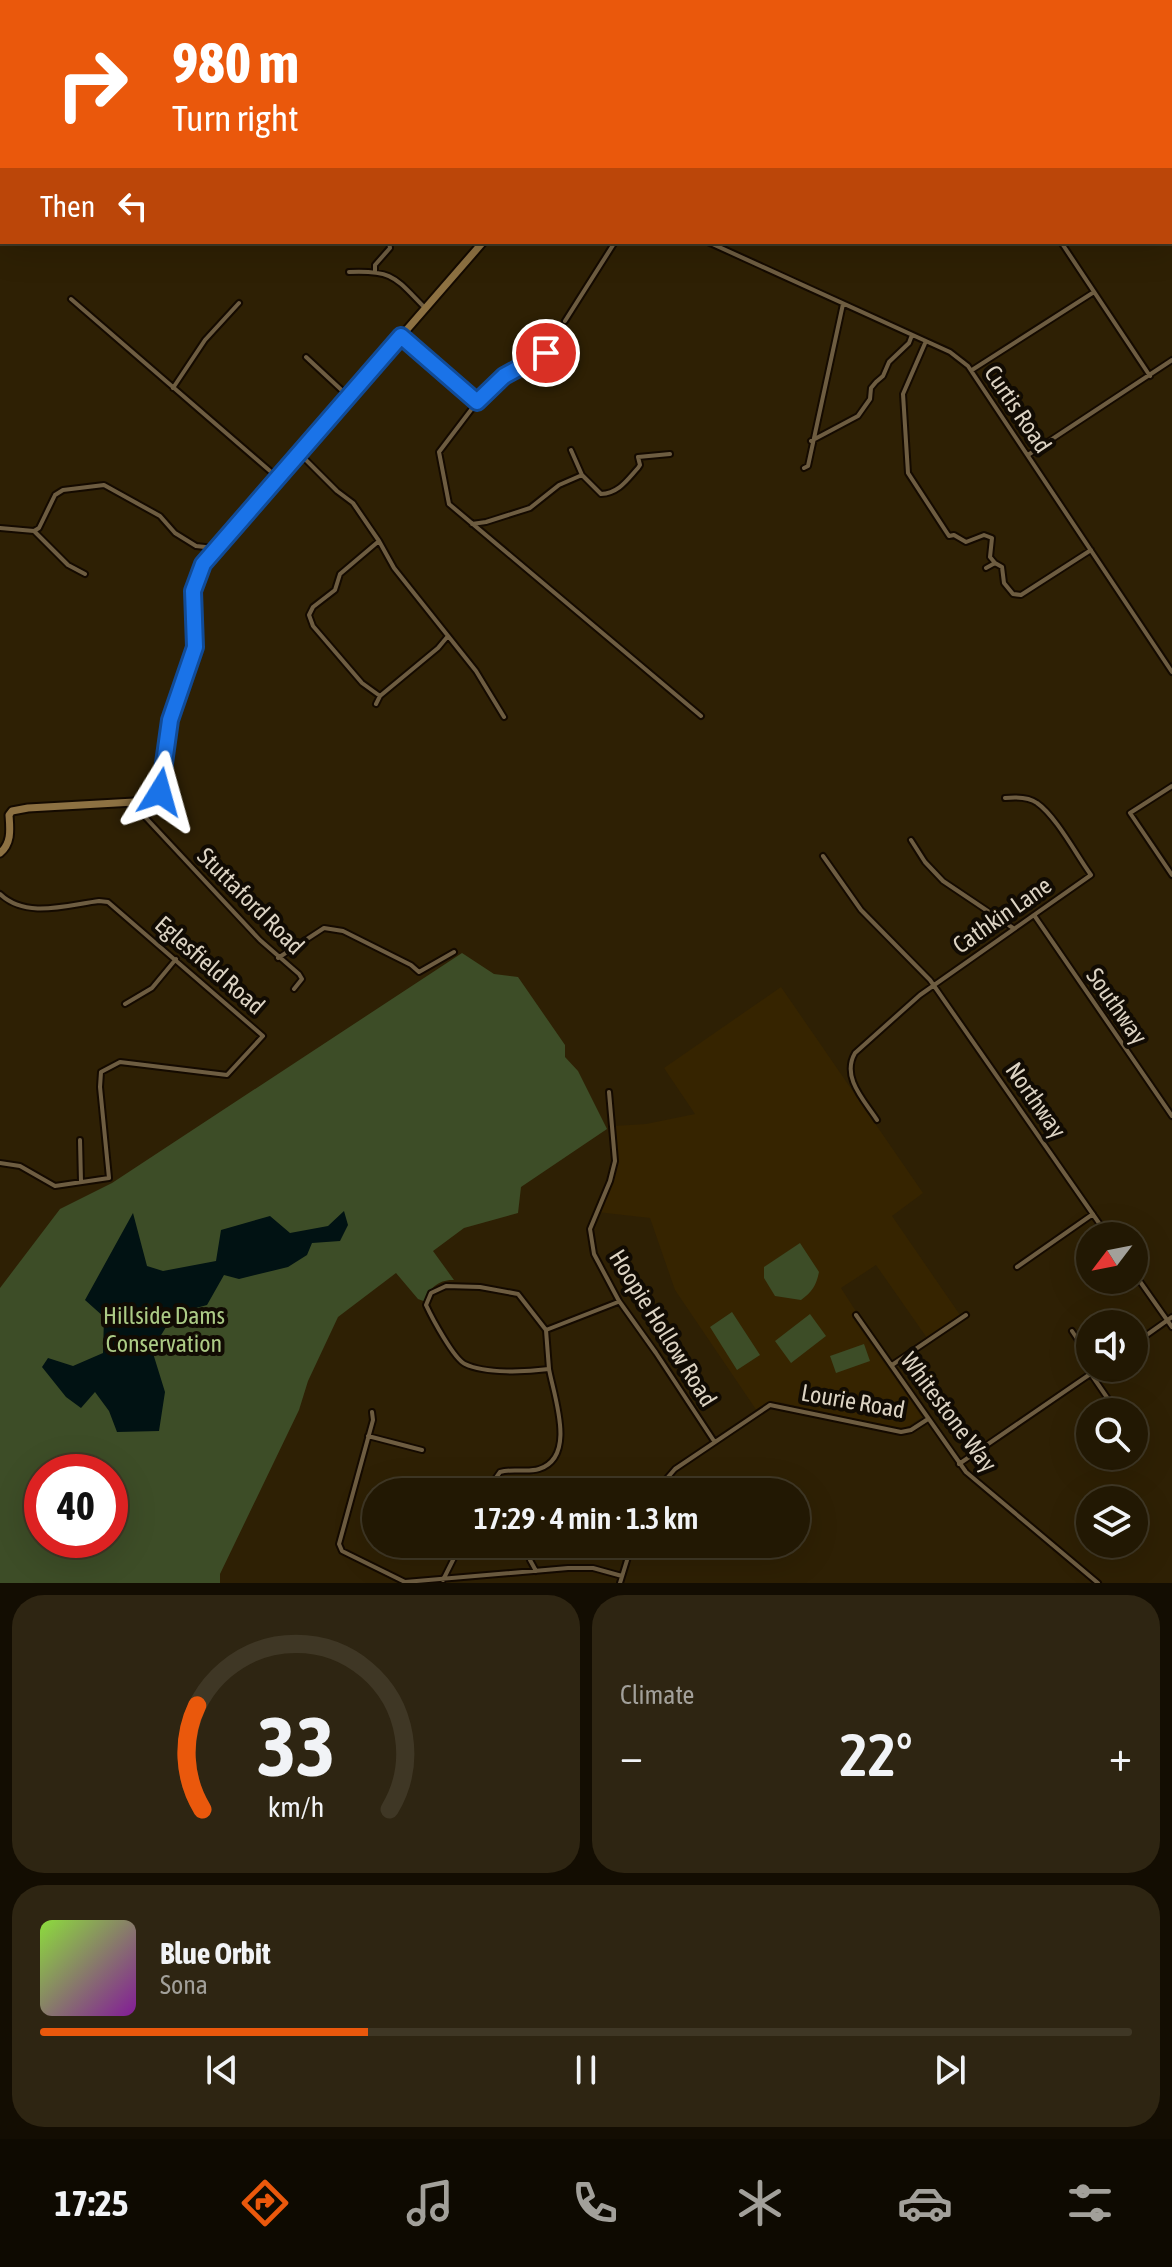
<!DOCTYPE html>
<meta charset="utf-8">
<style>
body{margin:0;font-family:"Asap Condensed",sans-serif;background:#2e2512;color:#f1f3f6;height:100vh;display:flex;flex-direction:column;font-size:30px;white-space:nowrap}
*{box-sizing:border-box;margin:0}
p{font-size:26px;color:#a2a09a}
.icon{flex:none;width:44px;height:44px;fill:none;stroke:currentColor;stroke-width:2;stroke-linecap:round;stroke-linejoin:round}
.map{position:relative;height:1583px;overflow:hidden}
.side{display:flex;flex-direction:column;gap:12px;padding:12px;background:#130d02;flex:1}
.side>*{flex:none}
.banner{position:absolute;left:0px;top:0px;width:1172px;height:244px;box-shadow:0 8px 32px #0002,0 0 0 2px #3f3725;background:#ea580c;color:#fff;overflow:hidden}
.needle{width:52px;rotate:238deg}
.controls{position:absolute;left:1076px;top:1222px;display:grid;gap:16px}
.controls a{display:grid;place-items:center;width:72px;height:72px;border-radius:50%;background:#221803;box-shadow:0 8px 32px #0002,0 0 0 2px #3f3725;font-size:40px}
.speed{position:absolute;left:24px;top:1454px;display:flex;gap:16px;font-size:40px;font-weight:700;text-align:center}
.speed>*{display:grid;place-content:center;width:104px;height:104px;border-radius:50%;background:#221803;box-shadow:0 8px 32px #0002,0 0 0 2px #3f3725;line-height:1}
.speed .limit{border:12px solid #d22;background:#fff;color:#111}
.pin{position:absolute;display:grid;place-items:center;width:68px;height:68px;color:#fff;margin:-34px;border:4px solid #fff;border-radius:50%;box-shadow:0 2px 8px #0007}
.me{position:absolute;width:88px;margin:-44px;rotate:8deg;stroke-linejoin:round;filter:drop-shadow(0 0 6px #0008)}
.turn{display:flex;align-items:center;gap:28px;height:168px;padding:0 40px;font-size:36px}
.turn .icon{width:104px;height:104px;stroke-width:2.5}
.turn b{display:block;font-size:56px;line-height:68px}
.then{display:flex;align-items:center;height:76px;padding:0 40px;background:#0003;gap:16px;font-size:30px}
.big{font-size:60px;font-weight:600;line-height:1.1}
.side .card{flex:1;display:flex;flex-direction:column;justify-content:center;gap:12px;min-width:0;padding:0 28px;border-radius:32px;background:#2e2512}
.side .dial{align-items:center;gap:0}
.dial svg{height:208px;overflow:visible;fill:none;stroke:#3f3725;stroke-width:7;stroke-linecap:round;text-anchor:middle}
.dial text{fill:#f1f3f6;stroke:none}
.song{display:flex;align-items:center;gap:24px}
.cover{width:96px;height:96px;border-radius:12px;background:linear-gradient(135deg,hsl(90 70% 55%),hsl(290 70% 35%))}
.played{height:8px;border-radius:4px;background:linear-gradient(90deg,#ea580c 30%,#3f3725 30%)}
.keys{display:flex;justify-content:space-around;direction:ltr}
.heat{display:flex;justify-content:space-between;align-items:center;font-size:44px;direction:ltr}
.side .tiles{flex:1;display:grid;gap:12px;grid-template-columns:1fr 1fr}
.card:last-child{grid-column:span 2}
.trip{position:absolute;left:362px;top:1478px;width:448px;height:80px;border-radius:40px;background:#221803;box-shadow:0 8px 32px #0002,0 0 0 2px #3f3725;font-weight:600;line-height:80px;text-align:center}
.tab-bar{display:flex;height:128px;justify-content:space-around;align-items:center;background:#0e0a01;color:#a2a09a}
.tab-bar .icon{width:56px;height:56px}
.tab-bar .selected{color:#ea580c}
.tab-bar b{font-size:36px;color:#f1f3f6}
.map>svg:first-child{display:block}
.built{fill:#362400}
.green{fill:#3d4d27;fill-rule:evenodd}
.water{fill:#011213}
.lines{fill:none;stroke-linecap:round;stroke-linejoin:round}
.street-casing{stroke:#140a00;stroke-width:8}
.secondary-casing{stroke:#140a00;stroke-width:11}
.street{stroke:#6e5d41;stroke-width:4}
.secondary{stroke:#8d7142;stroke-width:7}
.route-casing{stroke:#114b97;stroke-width:20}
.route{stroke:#1a73e8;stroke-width:14}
.labels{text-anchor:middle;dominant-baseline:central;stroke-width:8;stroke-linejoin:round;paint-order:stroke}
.street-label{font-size:24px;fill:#dcd3c3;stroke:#110b03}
.park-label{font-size:24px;fill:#accb86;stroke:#110b03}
</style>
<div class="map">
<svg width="1172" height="1583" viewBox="0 0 1172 1583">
<rect width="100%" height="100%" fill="#2e2004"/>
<path class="built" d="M781,987L923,1193L892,1216L960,1315L927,1338L876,1265L841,1288L857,1313L852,1317L922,1417L903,1430L779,1402L769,1403L757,1411L675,1290L650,1218L597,1212L615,1161L613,1126L646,1124L695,1114L664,1068Z"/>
<path class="green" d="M462,953L494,974L518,977L565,1045V1057L578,1071L607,1129L521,1187L518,1213L464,1228L433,1251L454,1280C440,1279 428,1288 426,1302L418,1299L396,1273L338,1317L308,1381L299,1410L220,1574V1583H0V1288L60,1209L112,1183ZM42,1472H110V1540H42Z
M800,1243L819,1272C816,1286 812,1292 801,1300L775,1296L764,1278V1267Z
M732,1312L760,1355L737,1370L710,1327Z
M810,1314L826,1336L791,1363L775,1341Z
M864,1344L870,1361L836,1373L830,1356Z"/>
<path class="water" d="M344,1211L348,1225L340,1241L312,1243L307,1255L288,1267L239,1279L224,1275L207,1305L174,1314L152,1350L165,1392L159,1431L117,1432L109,1411L95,1392L81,1408L66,1397L42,1367L48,1358L73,1366L103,1353L104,1317L85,1300L133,1213L147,1266L163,1271L216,1261L221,1230L270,1216L290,1233L328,1226Z"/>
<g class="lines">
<g class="street-casing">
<path id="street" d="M176,0V2
M509,0V2
M699,0L700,2
M1160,0L1162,2
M650,2L654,0
M1170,14L1172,17
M0,103L2,101
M1170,190L1172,188
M708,242L950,352L968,366L1172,672
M1061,242L1150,376
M375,271V265L390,248L389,242
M349,272C394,270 395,278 425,308
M71,299L277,477
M565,321L615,242
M401,336L477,402
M926,341L903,394L908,473L949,536L954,535L966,542L984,535L992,538L990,557L995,563
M546,353L504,376L477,402L439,452L449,504L701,716
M306,357L348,396
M972,370L1094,292
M173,388L205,340L239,303
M811,441L858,416L870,399L871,388L876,382L883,376L889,362L909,343L912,335
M571,450L582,475
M300,454L337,491L353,503L379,541L394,568L476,671L504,717
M1028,455L1172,360
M804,468L808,466L843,304
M472,524L486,522L530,508L559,485L582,475L601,494C619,493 627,480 638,468L640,465L638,457L670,454
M0,528L34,531L68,565L85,574
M34,531L39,528L55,495L63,490L104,485L160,516L175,533L196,546L214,548
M379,541L340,574L335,590L313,607L309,615L313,626L362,683L380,696
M986,568L995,563L1002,567L1004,583L1013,594L1021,595L1091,550
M376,704L380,696L438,648L448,636
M1172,786L1130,813L1172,875
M132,803L260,940L299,974L302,979L294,989
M911,840L925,862L943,881L1013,928
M823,856L861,910L930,980L1108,1236
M0,894C26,919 67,905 99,901L108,902L263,1036L227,1075L120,1062L101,1072L100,1087L109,1178L55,1186L20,1166L0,1163
M1034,915L1172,1116
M278,958L324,928L343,931L411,965L419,972L454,952
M125,1004L152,988L176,959
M609,1092L615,1161L610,1181L590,1229L594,1254L619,1301L656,1353L714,1441
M877,1120C864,1100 841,1077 855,1053L920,995L1091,875C1077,856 1056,816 1037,803C1029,797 1015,797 1005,798
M80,1140L81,1182
M1017,1267L1093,1214
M1134,1273L1172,1327
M446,1286L480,1287L518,1294L546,1330L549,1369C526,1372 486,1374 465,1364C454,1359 432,1318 426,1305L431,1293Z
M856,1315L966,1472L1098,1583
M546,1330L618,1302
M1072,1331L1090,1358
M1134,1344L1172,1317
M892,1365L966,1315
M1091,1374L1117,1412
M372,1412L373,1420L339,1544L342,1551L405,1582L568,1568H593L622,1576
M368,1436L422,1450
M959,1464L1099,1368
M486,1492L500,1472C513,1468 527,1473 539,1469C577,1457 554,1397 549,1369
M655,1492L675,1469L770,1405L901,1432L911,1430L928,1419
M533,1544L534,1552L530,1560L536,1571
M443,1580L461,1544
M620,1583L632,1544"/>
</g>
<g class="secondary-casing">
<path id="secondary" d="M1021,0L1022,2
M861,2L865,0
M1170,225L1172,228
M0,853C12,843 10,829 9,815L12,811L28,808L152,801L160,792L170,720L195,647L193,591L203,564L483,242"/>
</g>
<use href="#street" class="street"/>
<use href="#secondary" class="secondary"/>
</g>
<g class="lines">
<g class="route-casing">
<path id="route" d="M160,792L170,720L195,647L193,591L203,564L401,336L477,402L504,376L546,353"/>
</g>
<use href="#route" class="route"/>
</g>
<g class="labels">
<g class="street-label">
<text transform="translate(1018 409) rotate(56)">Curtis Road</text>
<text transform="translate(251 901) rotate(45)">Stuttaford Road</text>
<text transform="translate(1002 915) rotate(-35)">Cathkin Lane</text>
<text transform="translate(210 965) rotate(41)">Eglesfield Road</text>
<text transform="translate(1117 1006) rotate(55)">Southway</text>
<text transform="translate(1036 1100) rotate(55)">Northway</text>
<text transform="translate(663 1328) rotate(58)">Hoopie Hollow Road</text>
<text transform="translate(853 1401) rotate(10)">Lourie Road</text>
<text transform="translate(949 1412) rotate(53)">Whitestone Way</text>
</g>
<g class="park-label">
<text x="164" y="1315">Hillside Dams<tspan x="164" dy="28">Conservation</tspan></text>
</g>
</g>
</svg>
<div class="controls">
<a><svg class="needle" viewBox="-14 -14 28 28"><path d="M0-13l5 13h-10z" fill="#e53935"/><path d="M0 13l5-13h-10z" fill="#a2a09a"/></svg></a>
<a><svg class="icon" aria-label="sound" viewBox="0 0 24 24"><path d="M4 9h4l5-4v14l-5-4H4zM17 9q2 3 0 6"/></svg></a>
<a><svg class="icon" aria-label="search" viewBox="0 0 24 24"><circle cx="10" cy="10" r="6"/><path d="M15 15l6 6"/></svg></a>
<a><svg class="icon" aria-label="layers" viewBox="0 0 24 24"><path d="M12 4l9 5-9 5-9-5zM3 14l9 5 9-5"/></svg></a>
</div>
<div class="speed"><div class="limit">40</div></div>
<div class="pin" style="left:546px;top:353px;background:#d93025"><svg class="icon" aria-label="arrive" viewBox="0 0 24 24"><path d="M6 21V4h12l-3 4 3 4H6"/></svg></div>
<svg class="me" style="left:160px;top:792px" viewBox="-20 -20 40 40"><path d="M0-17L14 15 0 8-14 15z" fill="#1a73e8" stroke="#fff" stroke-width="4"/></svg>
<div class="trip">17:29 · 4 min · 1.3 km</div>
<div class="banner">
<div class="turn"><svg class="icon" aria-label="right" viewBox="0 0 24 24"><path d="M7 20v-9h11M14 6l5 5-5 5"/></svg><div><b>980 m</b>Turn right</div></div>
<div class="then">Then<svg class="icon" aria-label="left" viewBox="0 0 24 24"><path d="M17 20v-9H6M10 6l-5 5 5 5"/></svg></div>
</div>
</div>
<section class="side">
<div class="tiles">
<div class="card dial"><svg viewBox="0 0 100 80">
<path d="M14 69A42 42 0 1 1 86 69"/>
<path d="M14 69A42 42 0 0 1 12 29" stroke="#ea580c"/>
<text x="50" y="56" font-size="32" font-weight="700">33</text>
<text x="50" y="72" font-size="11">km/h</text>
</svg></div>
<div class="card"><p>Climate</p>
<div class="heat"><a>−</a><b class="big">22°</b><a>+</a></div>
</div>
<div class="card">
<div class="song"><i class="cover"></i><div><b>Blue Orbit</b><p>Sona</p></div></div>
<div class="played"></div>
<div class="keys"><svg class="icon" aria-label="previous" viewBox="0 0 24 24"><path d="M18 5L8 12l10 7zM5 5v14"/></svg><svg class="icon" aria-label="pause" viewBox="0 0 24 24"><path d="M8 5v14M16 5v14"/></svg><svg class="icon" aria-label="next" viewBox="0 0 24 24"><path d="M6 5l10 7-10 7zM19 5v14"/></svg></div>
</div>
</div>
</section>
<nav class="tab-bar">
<b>17:25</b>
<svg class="icon selected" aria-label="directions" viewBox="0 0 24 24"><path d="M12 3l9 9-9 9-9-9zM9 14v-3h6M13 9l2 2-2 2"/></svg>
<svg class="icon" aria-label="music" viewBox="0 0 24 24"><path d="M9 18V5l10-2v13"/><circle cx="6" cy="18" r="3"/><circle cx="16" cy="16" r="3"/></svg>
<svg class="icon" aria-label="phone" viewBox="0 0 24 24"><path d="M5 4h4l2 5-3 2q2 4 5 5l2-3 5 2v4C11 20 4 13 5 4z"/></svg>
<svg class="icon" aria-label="climate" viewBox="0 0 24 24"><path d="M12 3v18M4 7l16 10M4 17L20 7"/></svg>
<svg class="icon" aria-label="car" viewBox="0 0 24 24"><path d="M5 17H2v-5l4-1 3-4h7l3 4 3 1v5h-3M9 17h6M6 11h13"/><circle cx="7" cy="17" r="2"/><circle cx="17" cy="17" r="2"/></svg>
<svg class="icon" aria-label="filters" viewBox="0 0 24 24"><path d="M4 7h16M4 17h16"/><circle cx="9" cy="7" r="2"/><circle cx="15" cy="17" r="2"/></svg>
</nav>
